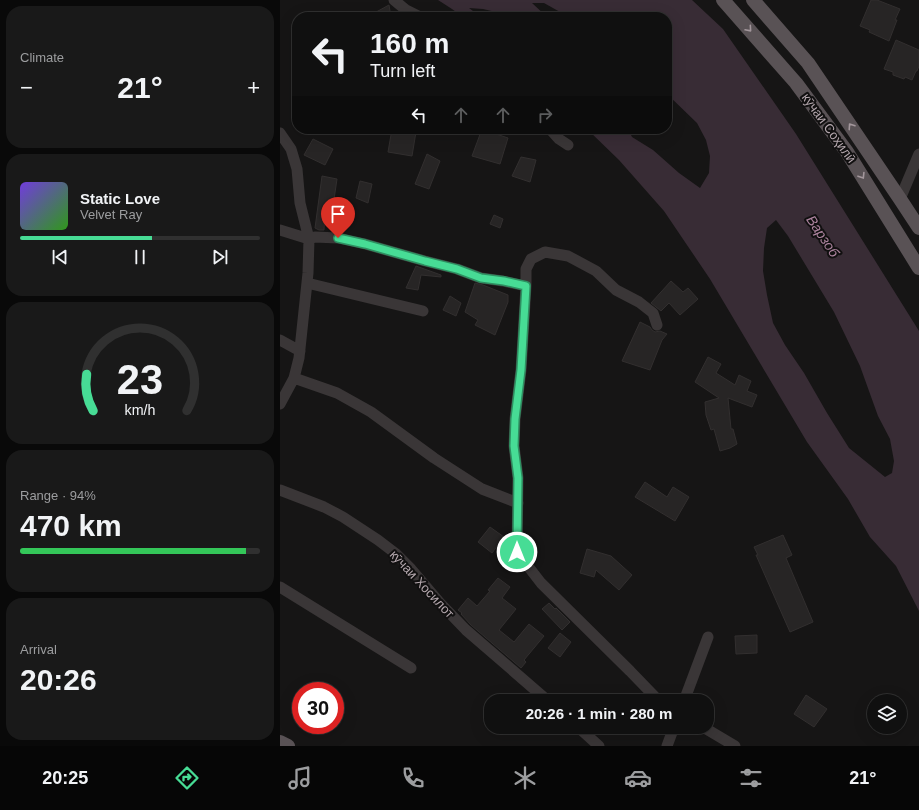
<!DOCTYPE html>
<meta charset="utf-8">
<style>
body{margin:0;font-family:Helvetica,sans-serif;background:#191919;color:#f1f3f6;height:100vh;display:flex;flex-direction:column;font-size:15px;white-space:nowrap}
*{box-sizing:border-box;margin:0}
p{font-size:13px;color:#9c9d9f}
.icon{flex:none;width:22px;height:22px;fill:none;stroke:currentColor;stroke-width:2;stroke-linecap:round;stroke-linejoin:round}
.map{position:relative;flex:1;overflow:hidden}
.drawer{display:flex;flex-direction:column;gap:6px;padding:6px;background:#090909;width:280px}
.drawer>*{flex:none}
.guide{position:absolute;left:12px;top:12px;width:380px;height:122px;border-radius:16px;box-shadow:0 4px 16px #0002,0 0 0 1px #303030;background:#101010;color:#f1f3f6;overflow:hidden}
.fabs{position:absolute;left:587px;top:694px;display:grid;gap:8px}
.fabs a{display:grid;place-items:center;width:40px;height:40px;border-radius:50%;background:#101010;box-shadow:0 4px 16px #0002,0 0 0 1px #303030;font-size:20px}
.speed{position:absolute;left:12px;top:682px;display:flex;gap:8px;font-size:20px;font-weight:700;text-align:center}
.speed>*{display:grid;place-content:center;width:52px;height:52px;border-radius:50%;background:#101010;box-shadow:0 4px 16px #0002,0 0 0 1px #303030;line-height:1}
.speed .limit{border:6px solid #d22;background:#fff;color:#111}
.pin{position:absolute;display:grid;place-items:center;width:34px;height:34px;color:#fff;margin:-41px -17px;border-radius:50% 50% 50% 0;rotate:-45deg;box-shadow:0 0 4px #0007}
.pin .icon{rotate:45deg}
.me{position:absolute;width:44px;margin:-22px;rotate:0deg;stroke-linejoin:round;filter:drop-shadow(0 0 3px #0008)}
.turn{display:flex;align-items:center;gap:14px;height:84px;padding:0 12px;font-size:18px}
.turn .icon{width:52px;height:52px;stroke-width:2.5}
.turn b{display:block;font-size:28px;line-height:34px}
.lanes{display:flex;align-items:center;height:38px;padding:0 12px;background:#0003;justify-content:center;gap:20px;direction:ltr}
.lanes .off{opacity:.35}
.big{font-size:30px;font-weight:600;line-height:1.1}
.drawer .tile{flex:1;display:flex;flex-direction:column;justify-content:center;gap:6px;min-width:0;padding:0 14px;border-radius:16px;background:#191919}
.drawer .dial{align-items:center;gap:0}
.dial svg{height:104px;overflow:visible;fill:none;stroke:#303030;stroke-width:7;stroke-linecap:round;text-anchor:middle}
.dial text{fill:#f1f3f6;stroke:none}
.song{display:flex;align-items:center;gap:12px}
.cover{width:48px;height:48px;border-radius:6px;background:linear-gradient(135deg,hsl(260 70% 55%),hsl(110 70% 35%))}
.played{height:4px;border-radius:2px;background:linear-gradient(90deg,#47dc95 55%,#303030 55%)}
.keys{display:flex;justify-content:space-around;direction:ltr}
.heat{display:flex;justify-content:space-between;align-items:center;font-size:22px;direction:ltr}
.charge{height:6px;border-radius:3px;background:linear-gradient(90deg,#34c759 94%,#303030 0)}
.trip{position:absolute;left:204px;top:694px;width:230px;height:40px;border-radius:16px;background:#101010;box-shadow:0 4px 16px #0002,0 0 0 1px #303030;font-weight:600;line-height:40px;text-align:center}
.tab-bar{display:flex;height:64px;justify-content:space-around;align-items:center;background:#060606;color:#9c9d9f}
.tab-bar .icon{width:28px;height:28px}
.tab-bar .current{color:#47dc95}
.tab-bar b{font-size:18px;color:#f1f3f6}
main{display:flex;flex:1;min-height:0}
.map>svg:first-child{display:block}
.water{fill:#382c35;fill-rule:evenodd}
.building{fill:#272525;stroke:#322f2f}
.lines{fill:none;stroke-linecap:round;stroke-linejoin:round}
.minor{stroke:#3a3637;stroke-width:11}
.major{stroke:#595255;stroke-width:14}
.oneway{stroke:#a3979c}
.route-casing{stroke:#2e8f61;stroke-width:10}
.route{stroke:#47dc95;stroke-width:7}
.labels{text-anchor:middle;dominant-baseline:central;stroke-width:4;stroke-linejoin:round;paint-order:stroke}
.street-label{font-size:13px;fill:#b5a8ae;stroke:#111010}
.water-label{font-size:14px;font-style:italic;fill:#ac839e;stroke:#111010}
</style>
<main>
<section class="drawer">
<div class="tile"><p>Climate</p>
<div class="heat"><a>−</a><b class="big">21°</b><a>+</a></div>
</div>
<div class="tile">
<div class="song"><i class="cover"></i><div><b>Static Love</b><p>Velvet Ray</p></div></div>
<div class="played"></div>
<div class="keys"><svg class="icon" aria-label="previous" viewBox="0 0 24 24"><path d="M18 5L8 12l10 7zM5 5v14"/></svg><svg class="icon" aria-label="pause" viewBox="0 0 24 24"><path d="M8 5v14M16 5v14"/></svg><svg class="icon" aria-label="next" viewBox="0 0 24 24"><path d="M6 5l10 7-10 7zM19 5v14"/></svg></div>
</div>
<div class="tile dial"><svg viewBox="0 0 100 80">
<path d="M14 69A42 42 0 1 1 86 69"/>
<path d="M14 69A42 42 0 0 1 9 41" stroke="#47dc95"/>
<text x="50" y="56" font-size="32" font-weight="700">23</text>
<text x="50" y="72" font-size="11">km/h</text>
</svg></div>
<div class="tile"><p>Range · 94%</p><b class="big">470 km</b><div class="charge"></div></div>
<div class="tile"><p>Arrival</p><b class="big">20:26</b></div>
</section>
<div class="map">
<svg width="639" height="746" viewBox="0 0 639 746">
<rect width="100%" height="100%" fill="#161515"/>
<path class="water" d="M158,0H412L443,29L516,134L639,331V611L616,566L590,537L568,499L527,442L430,279L384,211L339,160L307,129H348L352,137L373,150L399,173L420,188L429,173L430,156L426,140L417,123L387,94V17H289L264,3H252L267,17H229L220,13L203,9L189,8L201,17H183L172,9ZM496,220L508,236L554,312L580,366L598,416L610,439L614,461L612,473L605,477L569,448L547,413L524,373L505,345L493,323L487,295L483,271L484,248L487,228Z"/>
<path class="building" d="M591,0H597L620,9L615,20H617L609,41L589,32L590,30L580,26Z
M109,5L111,17H87Z
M616,40L639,50V66L637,71H636L632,80L625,77L624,79L613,75V72L604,69Z
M112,129H119L136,132L132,156L108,152Z
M202,129L228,138L220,164L192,156Z
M33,139L53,149L45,165L24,155Z
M147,154L160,161L149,189L135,184Z
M241,157L256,160L250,182L232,176Z
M42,176L57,179L52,213H45L44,230H39L35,228Z
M80,181L92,184L88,203L76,198Z
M214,215L223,219L220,228L210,224Z
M136,266L161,275V277L141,275L138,290L126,288Z
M391,281L403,292L408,288L418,299L400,315L389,303L381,311L371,303Z
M195,283L203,285L228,295V302L215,335L195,325L198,320L185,312Z
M170,296L181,303L176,316L163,310Z
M360,322L370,327L372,330L375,332L380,331L387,334L382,340L370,370L342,361Z
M428,357L441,364L436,373L455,385L459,375L471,381L467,391L477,395L472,407L448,398L451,429H453L457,444L450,448L440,451L434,429L431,430L426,415L425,402L439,398L415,382Z
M365,482L387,497L393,487L409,497L395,521L355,497Z
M210,527L224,537L212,553L198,542Z
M503,535L512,555L506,558L533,622L510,632L476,555H478L474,547Z
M307,549L331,556L352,575L339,590L316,570L314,577L300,573Z
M218,578L230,587L222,598L236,609L219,630L234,642L249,624L264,636L244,660L246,662L241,668L191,625L181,614L182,613L178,610L188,598L197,606L210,591L208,590Z
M269,603L275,609L276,608L290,622L282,630L262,609Z
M280,633L291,642L280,657L268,648Z
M477,635V653L456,654L455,636Z
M526,695L547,709L534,727L514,714Z"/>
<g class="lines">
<path class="minor" d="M114,0L126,10L140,17
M270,129L279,139L288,145
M0,133L11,149L17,169L20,203L29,239L35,237L58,238L85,244L145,261L177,269L201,278L223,281L246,286V269L251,259L265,252L288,256L316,271L336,290L359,302L373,313L377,325
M620,199L639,154
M0,230L29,239L28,273L19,358L14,378L0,404
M27,283L143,311
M246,286L241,370L235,419L234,446L238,478L237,552L261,583L350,671L379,701
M0,340L20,351
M14,378L57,393L91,412L154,458L202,489L238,503
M0,490L44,507L63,517L98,540L115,553L131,569L160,603L186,630L268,701
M0,587L131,668
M404,701L428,637
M298,727L319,746
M423,727L455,746
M387,746L394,727"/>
<path class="major" d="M443,0L516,83L567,152L639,268
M473,0L528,63L620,199L639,228
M0,742L8,746"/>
</g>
<defs><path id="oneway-chevron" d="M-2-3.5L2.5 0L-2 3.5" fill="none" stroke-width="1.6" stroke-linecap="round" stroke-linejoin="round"/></defs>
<g class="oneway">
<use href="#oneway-chevron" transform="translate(469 29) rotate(49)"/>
<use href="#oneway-chevron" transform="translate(571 126) rotate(-124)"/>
<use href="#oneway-chevron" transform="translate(582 176) rotate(58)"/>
</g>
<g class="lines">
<g class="route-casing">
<path id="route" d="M58,238L85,244L145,261L177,269L201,278L224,281L246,286L241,370L235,419L234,446L238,478L237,552"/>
</g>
<use href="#route" class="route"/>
</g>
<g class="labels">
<g class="street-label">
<text transform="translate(549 128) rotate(54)">кӯчаи Соҳилӣ</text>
<text transform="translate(142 584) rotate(47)">кӯчаи Хосилот</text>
</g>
<g class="water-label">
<text transform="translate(543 236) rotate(56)">Варзоб</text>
</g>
</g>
</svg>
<div class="fabs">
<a><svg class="icon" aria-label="layers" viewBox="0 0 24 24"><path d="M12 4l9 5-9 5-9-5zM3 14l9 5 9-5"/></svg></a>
</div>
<div class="speed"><div class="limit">30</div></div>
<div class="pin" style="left:58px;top:238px;background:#d93025"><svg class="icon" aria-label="arrive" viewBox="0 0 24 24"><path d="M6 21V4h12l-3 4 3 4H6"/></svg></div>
<svg class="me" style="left:237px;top:552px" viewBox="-20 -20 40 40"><circle r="17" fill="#47dc95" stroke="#fff" stroke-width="3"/><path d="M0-11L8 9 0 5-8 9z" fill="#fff"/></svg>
<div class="trip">20:26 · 1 min · 280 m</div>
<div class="guide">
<div class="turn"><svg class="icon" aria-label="left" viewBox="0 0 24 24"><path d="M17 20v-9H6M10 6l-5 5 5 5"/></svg><div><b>160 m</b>Turn left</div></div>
<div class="lanes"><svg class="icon" aria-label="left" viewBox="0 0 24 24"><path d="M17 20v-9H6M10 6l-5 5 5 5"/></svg><svg class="icon off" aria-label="ahead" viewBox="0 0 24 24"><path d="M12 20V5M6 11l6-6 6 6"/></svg><svg class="icon off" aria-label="ahead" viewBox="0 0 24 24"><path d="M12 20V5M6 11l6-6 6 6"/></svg><svg class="icon off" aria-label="right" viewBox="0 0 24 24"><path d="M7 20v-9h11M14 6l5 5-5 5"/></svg></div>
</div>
</div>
</main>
<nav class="tab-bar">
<b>20:25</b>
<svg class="icon current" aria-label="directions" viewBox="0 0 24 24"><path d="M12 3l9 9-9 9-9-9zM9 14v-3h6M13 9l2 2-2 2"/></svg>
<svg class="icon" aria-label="music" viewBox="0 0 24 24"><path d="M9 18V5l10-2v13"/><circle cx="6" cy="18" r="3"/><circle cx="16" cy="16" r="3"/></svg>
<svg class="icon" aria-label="phone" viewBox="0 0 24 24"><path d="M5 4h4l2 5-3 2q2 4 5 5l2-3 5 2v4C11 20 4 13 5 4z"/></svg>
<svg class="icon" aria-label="climate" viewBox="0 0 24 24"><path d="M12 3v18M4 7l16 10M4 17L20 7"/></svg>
<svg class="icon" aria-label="car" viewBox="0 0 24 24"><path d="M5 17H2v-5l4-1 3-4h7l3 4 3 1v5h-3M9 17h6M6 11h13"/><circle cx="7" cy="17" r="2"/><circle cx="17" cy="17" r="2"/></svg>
<svg class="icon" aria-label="filters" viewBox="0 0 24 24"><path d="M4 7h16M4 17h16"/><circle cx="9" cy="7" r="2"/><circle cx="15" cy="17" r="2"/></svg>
<b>21°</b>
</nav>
